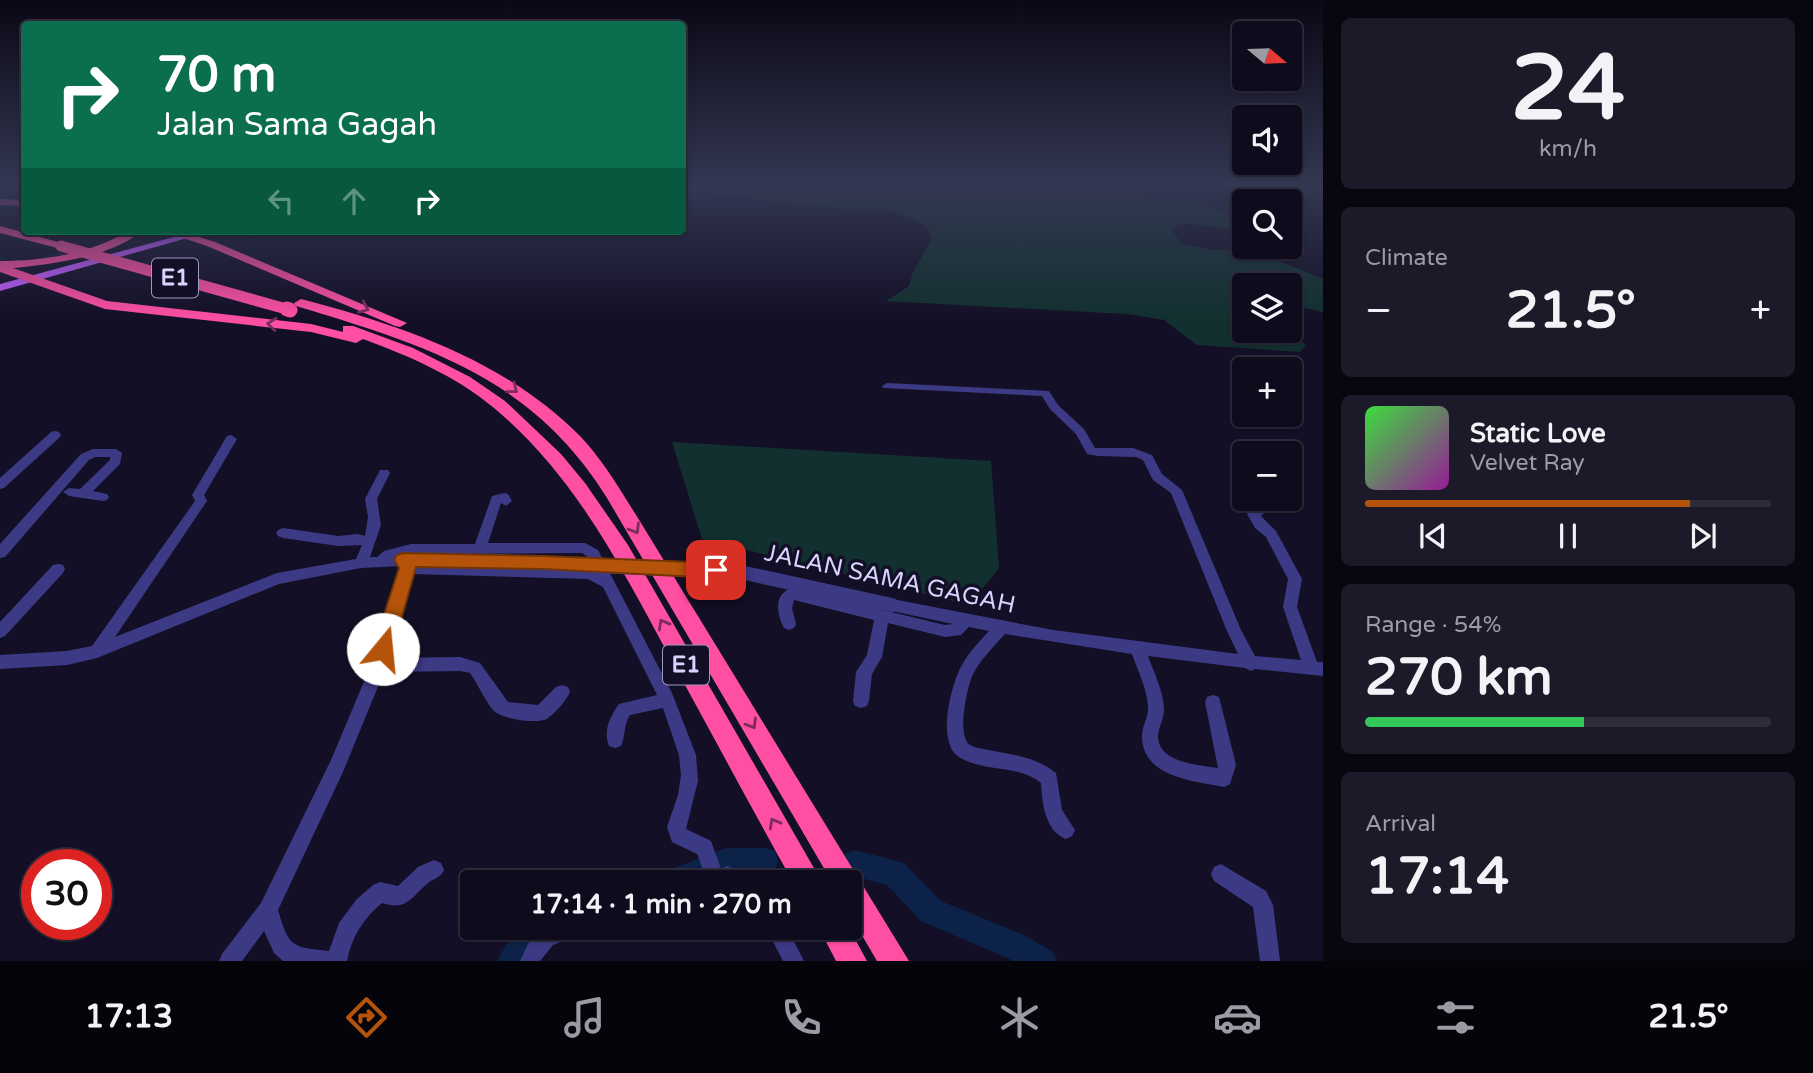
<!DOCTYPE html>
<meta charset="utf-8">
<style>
body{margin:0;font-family:"Varela Round",sans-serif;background:#1c1929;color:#f1f3f6;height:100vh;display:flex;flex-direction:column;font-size:26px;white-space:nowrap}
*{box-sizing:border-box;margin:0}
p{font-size:23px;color:#9b9ba3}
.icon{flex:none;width:38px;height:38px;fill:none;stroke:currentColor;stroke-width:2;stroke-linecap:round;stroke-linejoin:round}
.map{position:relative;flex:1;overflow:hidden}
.drawer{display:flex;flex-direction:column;gap:18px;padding:18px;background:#08060f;width:490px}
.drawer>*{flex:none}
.guide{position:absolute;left:21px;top:21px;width:665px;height:214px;border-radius:7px;box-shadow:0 2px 5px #0004,0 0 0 2px #2e2b3b;background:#0b6e4f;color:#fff;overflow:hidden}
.needle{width:46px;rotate:109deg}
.tools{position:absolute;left:1232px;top:21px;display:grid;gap:14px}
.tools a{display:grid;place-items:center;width:70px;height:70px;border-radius:7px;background:#0e0b1c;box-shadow:0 2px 5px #0004,0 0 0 2px #2e2b3b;font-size:35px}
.speed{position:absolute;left:21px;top:849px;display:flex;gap:14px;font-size:35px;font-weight:700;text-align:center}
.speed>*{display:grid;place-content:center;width:91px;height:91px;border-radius:50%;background:#0e0b1c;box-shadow:0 2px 5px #0004,0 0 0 2px #2e2b3b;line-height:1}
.speed .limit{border:10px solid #d22;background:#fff;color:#111}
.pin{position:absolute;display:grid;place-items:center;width:60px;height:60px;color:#fff;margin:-30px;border-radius:14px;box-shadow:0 4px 10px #0006}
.me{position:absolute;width:77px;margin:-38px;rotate:17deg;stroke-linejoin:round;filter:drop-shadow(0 0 5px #0008)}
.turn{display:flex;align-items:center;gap:24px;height:147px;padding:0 21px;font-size:32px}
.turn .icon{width:91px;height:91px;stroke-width:2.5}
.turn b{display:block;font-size:49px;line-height:60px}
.lanes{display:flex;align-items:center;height:66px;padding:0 21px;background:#0003;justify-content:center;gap:35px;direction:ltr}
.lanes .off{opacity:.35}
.big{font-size:52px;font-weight:700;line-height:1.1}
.drawer .card{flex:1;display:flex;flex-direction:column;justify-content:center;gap:10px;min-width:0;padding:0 24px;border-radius:10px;background:#1c1929}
.drawer .dial{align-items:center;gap:0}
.dial b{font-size:91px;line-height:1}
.song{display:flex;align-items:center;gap:21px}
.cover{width:84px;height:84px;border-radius:10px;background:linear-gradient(135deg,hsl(120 70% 55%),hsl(300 70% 35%))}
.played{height:7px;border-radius:4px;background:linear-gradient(90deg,#b45309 80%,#2e2b3b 80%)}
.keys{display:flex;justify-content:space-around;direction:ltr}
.heat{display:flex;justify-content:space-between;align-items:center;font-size:38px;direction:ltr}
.charge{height:10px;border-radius:5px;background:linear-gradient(90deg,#34c759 54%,#2e2b3b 0)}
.trip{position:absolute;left:460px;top:870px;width:402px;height:70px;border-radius:7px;background:#0e0b1c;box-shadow:0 2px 5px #0004,0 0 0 2px #2e2b3b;font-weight:700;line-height:70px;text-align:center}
.tab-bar{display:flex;height:112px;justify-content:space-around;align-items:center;background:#06040b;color:#9b9ba3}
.tab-bar .icon{width:49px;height:49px}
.tab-bar .current{color:#b45309}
.tab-bar b{font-size:32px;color:#f1f3f6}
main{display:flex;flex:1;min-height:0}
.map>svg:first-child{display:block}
.green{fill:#12302f}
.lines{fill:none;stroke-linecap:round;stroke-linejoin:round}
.stream{stroke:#0c2248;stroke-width:2}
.river{fill:#0c2248;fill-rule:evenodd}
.minor{fill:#3d3a85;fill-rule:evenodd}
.major{fill:#c25bff;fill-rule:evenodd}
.highway{fill:#ff4fa3;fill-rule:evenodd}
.minor-bridge{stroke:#3d3a85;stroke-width:14}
.highway-bridge-far1{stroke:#ff4fa3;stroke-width:11}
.highway-bridge{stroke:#ff4fa3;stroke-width:15}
.oneway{stroke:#7d2c5e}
.route{fill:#b45309;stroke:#753606;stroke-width:2}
.labels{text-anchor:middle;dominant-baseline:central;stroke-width:7;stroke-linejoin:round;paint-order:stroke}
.shield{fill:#130f26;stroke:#9e99be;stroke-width:2}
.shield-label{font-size:23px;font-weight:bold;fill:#d9d4ff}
.street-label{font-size:24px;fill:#d9d4ff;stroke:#130f26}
</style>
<main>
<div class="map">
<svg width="1323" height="961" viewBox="0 0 1323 961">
<rect width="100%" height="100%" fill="#130f26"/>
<path class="green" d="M738,185H1119L1125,191L1173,202L1198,201L1226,213L1244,225V230L1180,223L1171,229L1181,244L1212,250H1247L1323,278V312L1304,308L1290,309V285H1244V331H1286L1306,345L1300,352L1197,345L1164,320L1126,314L886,301L909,286L913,272L932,239L926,225L894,211L805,206L712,192Z
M672,442L991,461L999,568L969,605L702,539Z"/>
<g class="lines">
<path class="stream" d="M0,257L9,262
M40,259L64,253"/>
<path class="river" d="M726,848H765L775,851L778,861L775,871L765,874H726L708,882H660L664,872Z
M855,850L904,863L941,901L1024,935L1052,951L1057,961H1014L921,921L887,885L845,874L841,864L845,854Z
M516,928H546L529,961H497Z"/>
<path class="minor" d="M0,185H4L0,188Z
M887,383L1049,391L1058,405L1084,429L1095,448H1133L1152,455L1162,474L1182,490L1241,630L1255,656L1301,660L1283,607L1288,579L1266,537L1255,528L1247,514C1250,508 1258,506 1265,508L1266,511L1261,516L1276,531L1302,579L1297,607L1317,662H1323V676L1255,669L1251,671L1245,668L1148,656C1154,673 1164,692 1164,710C1164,719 1158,728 1158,737C1159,763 1199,765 1218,768L1205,702L1207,697L1213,695L1219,697L1236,765L1230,784L1224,787C1195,781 1144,778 1142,738C1141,727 1149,718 1148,706C1147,689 1138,671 1132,654L1005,634C994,646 981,659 973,674C967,687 959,727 966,740C968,745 971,745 974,747C1004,754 1032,754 1056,773L1062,810L1075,830L1072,836L1066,839C1045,831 1042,803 1041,783C1018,764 985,773 959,757C936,743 951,684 962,665C969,652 979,642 989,631L969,627L961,635L945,637L888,623L882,657L872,674L869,701L867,706L861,708L855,706L853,701L856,672L867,655L874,620L794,600L792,608L796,624L794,628L789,630L784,628C777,614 773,595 791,588L945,625L953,624L892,611L887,609L885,605L887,601L892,599L1053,630L1238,654L1227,631L1171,493L1153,480L1143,460L1136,457L1098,456L1087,454L1076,434L1050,409L1042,396L883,388L882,386Z
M55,431L59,432L61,435L59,438L4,488L0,489V478L51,432Z
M231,435L237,439L204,495L207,501L115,637L277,573L356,559L362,545L338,546L283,538L278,536L276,533L278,530L283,528L338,536L358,534L365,536L368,517L365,499L380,470H388L390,473L377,499L381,525L370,557H377L384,551L411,544H475L492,496L504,493L508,494L512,501L506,506L501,503L488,543H585L598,550L672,693L696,755L698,781L686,829L711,841L721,869L727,866L751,875L754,882H702L705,875L697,854L672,842L667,827L678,795L681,775L679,755L663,708L630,715C623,726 626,735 621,746L615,748L609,746C603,730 610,717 619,704L657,695L603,587L588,579L413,574L389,658L460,657L480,663L508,702L538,705L556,687L562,685L568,687L570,692C566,701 556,712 548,718C539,725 503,719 494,711C486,703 478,684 470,673L460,671L384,672L343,772L278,910C289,947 291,947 329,951L339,923L356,900L373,885L380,882L398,886L418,867L434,860L441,863L444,870C440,879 433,878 427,884C411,898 406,911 382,903C363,919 352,936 347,961H283L274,953L264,931L242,961H219L222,954L261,903L331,760L371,665L401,568L400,566L361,568L279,584L97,658L67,665L0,669V655L67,651L92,646L195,501L192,495L227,436ZM582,553L588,557L594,570L429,563L433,559L431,555L427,554Z
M93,449H116L122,453L120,464L93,491L107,494L109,497L107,500L103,501L69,496L63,492L69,488L80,489L110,460V457H95L89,460L5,557L0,558V544L81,454Z
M58,564L63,565L65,569L63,573L5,636L0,638V622L53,565Z
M1221,864L1266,891L1273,905L1280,961H1260L1253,907L1214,881L1211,874L1214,867Z
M543,928H582L579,935L553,945L540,961H520L530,940Z
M766,928H787L804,961H783Z"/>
<path class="major" d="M196,231H212L0,291V284Z"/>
<path class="highway" d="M0,199L24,200V206L0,205Z
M0,226L65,244L67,246L61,249L0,233Z
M127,231H141C116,256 47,265 13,268L107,301L311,324L343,332V326H353L413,348L470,377L505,401L561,454L585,483L628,545L822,882H793C752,809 713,736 673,663C623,571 576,476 494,408C456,376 409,356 363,339L356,343L311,332L105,309L0,272V261C40,261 93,254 127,231Z
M162,231H180L215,242L407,323L400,327L395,326L207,246Z
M301,299C401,325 506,361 580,436C604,461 622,493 641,523L909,961H877L850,915V882H832L607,498C532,377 425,345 296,306L294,303Z
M819,928H849L867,961H836Z"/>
<path class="minor-bridge" d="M426,559L740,572L892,605"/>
<path class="highway-bridge-far1" d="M61,246L290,310"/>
<path class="highway-bridge" d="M287,309L290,310"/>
</g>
<defs><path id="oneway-chevron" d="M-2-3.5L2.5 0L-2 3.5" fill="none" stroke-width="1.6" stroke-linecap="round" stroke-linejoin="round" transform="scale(1.75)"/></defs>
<g class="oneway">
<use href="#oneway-chevron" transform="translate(364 308) rotate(23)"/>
<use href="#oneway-chevron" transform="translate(272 324) rotate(-174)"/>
<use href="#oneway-chevron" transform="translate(513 389) rotate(38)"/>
<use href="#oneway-chevron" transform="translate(635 529) rotate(59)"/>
<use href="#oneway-chevron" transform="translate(663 624) rotate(-119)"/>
<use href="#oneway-chevron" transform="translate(752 724) rotate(59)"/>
<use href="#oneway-chevron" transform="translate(774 823) rotate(-119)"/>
</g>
<linearGradient id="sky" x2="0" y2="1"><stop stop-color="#0a0815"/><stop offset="0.58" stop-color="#333752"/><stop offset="1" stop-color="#333752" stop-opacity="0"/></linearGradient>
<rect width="1323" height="320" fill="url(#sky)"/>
<path class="route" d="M403,553L544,556L716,563L722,566L725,570L722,575L716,578L544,569L416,567L393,649L390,655L383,658L376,655L373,649L399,568L394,560L397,555Z"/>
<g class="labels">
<g class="shield">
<rect x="152" y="258.5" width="46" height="39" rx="5"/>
<rect x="663" y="645.5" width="46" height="39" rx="5"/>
</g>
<g class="shield-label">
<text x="175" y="278">E1</text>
<text x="686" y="665">E1</text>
</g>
<g class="street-label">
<text transform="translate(890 579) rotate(12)">JALAN SAMA GAGAH</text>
</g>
</g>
</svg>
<div class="tools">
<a><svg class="needle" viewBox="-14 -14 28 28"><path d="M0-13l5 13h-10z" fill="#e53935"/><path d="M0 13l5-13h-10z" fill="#9b9ba3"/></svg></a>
<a><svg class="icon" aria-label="sound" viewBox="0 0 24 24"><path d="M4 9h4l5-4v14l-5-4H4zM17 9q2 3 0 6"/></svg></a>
<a><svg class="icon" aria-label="search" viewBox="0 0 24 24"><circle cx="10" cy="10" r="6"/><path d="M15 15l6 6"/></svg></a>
<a><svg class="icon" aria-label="layers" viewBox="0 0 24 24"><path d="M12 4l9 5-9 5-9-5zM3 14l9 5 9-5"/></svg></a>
<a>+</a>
<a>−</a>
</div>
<div class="speed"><div class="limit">30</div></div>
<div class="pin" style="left:716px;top:570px;background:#d93025"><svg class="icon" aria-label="arrive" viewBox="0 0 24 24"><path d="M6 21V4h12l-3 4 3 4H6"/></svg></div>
<svg class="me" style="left:383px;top:649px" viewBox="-20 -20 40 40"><circle r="19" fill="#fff"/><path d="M0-13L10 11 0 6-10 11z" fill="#b45309"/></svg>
<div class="trip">17:14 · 1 min · 270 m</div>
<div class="guide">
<div class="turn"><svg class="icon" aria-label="right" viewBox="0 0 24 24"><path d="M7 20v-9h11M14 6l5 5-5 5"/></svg><div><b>70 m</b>Jalan Sama Gagah</div></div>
<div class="lanes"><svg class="icon off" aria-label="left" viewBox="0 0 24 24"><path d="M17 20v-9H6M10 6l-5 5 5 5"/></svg><svg class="icon off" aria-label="ahead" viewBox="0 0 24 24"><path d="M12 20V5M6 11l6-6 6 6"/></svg><svg class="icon" aria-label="right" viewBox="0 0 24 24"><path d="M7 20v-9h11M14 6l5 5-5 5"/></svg></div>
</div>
</div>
<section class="drawer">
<div class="card dial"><b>24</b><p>km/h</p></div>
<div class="card"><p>Climate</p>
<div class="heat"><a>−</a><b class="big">21.5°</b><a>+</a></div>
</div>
<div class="card">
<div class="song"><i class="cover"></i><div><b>Static Love</b><p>Velvet Ray</p></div></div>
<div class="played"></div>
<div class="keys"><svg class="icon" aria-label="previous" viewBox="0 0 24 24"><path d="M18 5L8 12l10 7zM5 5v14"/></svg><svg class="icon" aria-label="pause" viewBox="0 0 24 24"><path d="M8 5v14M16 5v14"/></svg><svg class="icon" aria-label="next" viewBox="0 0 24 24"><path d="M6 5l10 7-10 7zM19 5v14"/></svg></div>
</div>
<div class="card"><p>Range · 54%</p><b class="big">270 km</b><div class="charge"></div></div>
<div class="card"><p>Arrival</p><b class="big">17:14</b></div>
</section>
</main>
<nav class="tab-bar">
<b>17:13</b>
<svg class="icon current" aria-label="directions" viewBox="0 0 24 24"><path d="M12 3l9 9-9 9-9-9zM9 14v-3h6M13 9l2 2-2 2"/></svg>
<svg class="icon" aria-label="music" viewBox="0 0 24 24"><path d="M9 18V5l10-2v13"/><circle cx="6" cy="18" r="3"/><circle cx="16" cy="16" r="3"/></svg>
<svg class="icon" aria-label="phone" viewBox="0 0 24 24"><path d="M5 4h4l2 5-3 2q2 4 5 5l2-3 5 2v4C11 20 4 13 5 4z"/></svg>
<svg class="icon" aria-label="climate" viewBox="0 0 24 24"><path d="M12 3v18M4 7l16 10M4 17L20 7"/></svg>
<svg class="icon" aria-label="car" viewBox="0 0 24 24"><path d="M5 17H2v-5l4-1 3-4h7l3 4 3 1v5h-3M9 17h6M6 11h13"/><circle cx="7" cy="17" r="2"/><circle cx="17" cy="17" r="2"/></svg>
<svg class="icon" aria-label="filters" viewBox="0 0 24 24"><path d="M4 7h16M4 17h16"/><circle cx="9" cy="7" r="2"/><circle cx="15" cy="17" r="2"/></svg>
<b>21.5°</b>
</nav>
